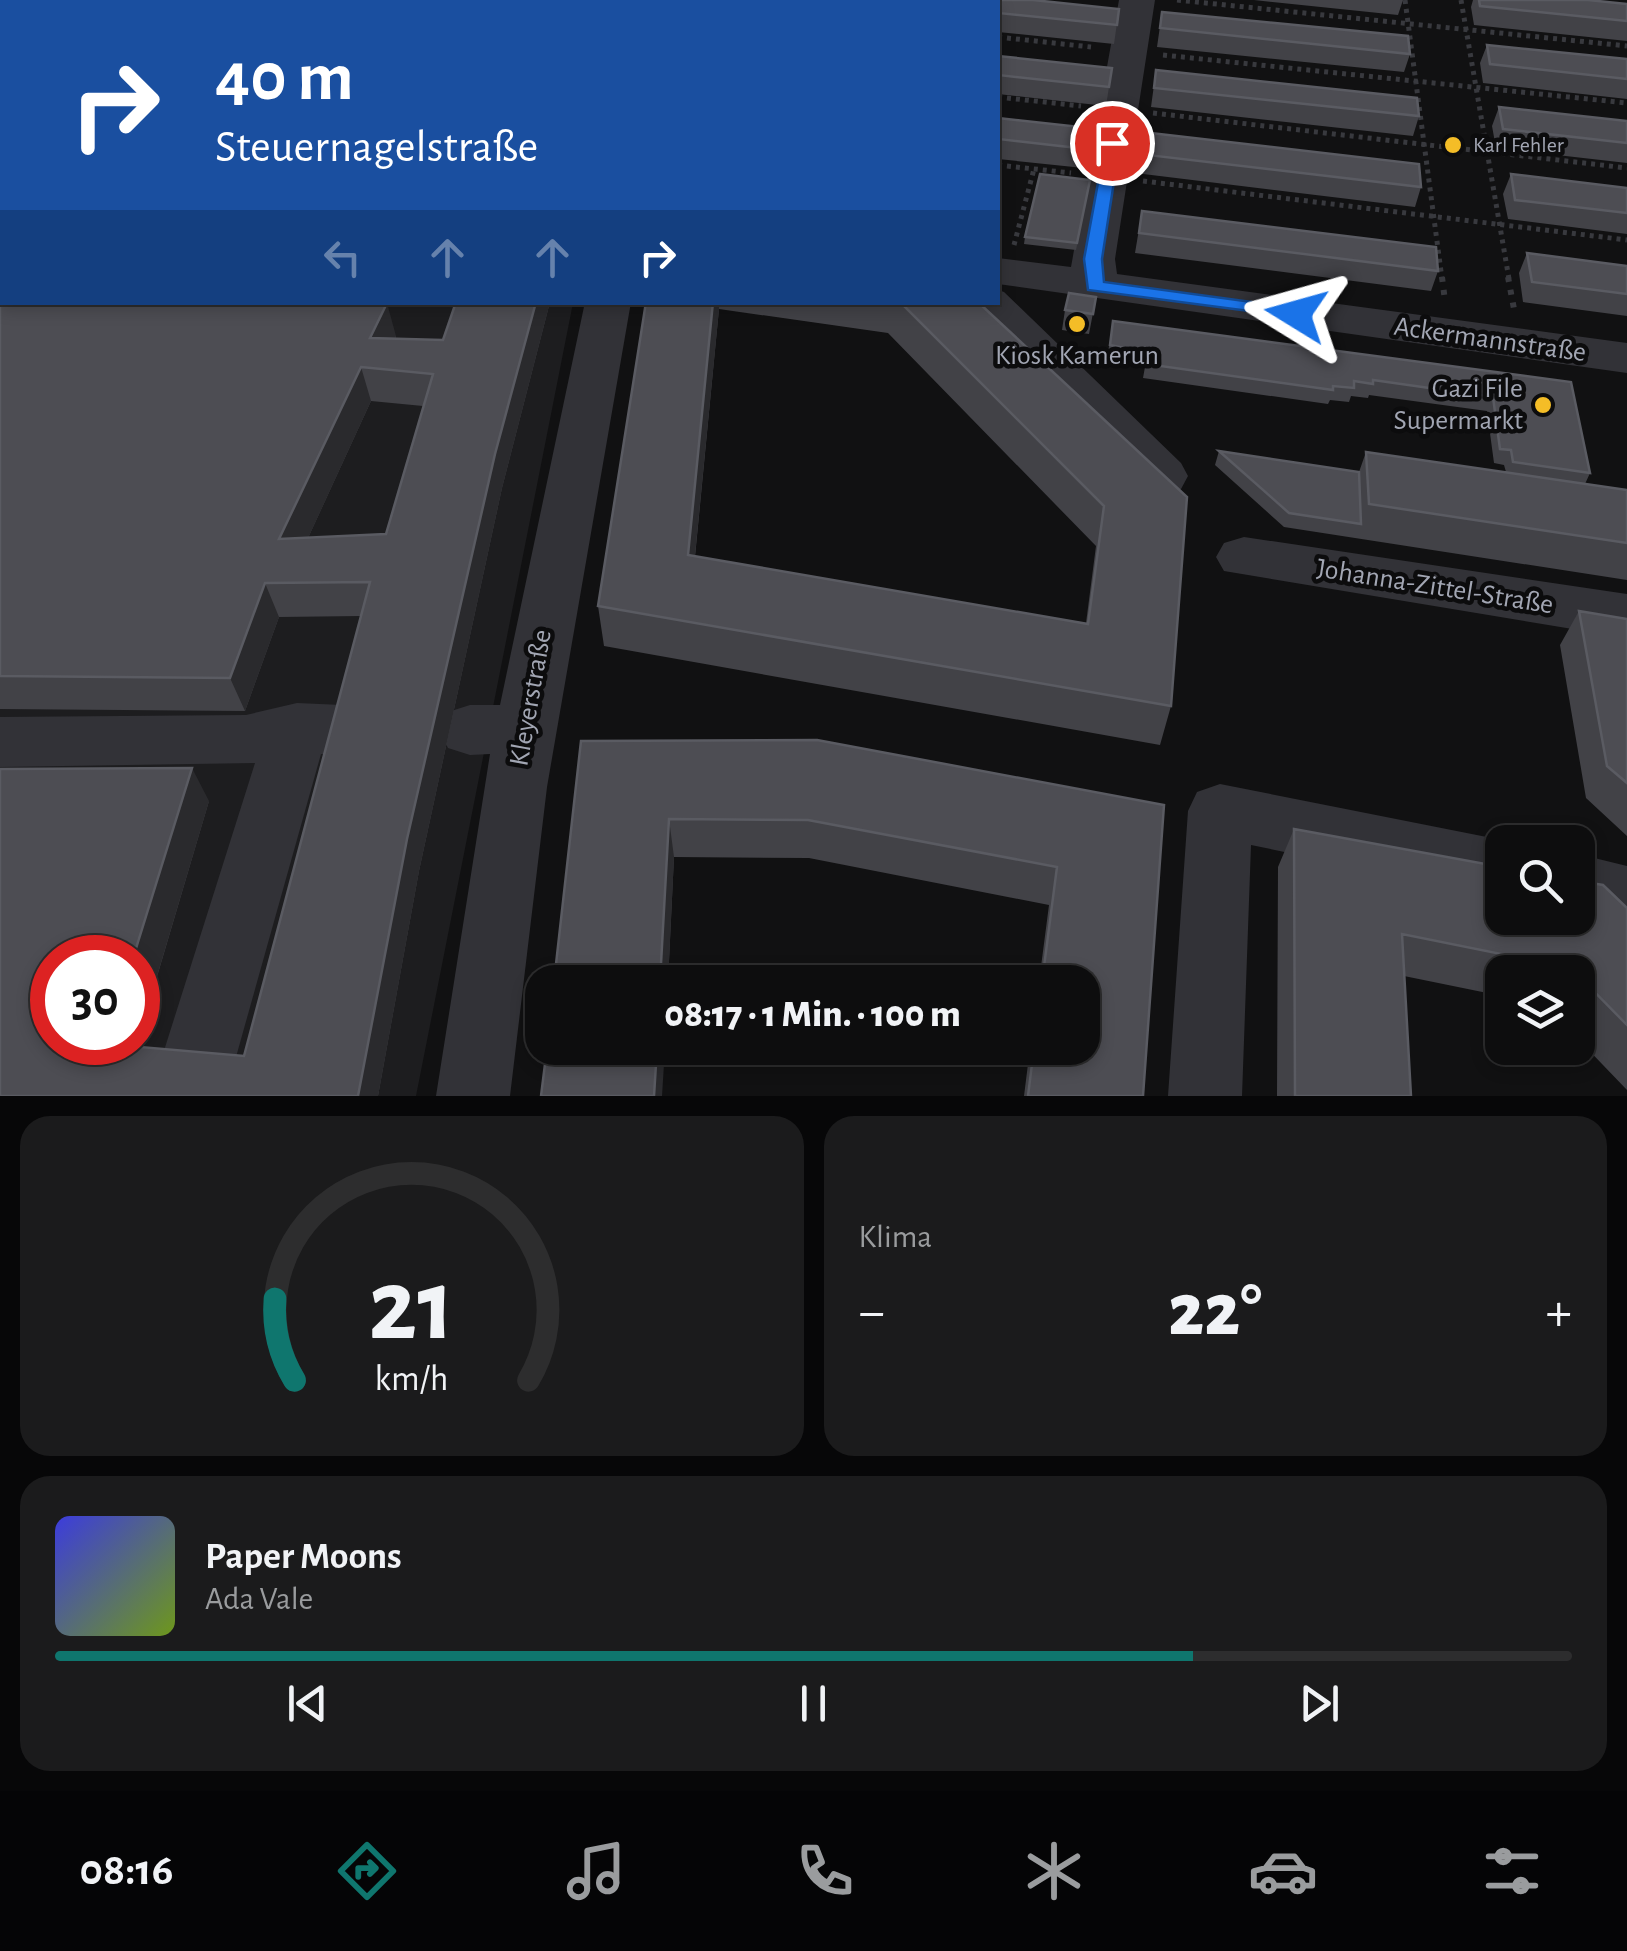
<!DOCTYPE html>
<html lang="de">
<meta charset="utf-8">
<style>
body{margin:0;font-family:"Alegreya Sans",sans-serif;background:#1b1b1c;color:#f1f3f6;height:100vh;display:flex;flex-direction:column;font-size:38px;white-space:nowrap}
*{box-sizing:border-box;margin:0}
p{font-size:32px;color:#9a9c9e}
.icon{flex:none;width:55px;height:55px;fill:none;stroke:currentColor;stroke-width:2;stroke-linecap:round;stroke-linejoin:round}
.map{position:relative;height:1096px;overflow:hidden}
.side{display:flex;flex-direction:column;gap:20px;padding:20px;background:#070708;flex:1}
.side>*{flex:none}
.guide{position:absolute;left:0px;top:0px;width:1000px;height:305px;box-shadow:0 5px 15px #0003,0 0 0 2px #2d2d2e;background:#1a4fa0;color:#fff;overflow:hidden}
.buttons{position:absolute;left:1485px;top:825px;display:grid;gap:20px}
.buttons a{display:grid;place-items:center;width:110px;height:110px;border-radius:20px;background:#0d0d0e;box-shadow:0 5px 15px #0003,0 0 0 2px #2d2d2e;font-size:50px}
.speed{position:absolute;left:30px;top:935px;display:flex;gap:20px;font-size:50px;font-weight:700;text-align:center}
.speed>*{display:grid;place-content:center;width:130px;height:130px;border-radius:50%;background:#0d0d0e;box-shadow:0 5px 15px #0003,0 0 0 2px #2d2d2e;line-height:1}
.speed .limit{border:15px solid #d22;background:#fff;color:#111}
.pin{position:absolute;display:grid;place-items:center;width:85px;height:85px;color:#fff;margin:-42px;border:5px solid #fff;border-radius:50%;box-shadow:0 2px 10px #0007}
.me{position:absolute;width:110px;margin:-55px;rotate:278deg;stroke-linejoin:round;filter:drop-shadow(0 0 8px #0008)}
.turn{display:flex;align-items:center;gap:35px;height:210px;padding:0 50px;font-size:45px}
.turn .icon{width:130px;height:130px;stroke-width:2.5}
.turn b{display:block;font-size:70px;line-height:85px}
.lanes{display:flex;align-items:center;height:95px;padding:0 50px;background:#0003;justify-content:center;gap:50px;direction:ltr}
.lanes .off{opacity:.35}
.big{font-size:75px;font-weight:800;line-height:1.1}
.side .card{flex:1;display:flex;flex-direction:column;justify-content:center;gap:15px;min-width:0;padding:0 35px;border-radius:30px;background:#1b1b1c}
.side .dial{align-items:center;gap:0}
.dial svg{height:260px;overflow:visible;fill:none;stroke:#2d2d2e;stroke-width:7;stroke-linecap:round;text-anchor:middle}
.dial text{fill:#f1f3f6;stroke:none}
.song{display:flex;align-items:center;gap:30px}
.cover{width:120px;height:120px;border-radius:15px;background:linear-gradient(135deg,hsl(240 70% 55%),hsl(80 70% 35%))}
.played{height:10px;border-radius:5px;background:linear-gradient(90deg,#0f766e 75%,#2d2d2e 75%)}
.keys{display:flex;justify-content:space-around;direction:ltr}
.heat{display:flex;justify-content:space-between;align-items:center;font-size:55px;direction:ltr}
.side .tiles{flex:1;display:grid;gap:20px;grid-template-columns:1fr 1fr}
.card:last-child{grid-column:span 2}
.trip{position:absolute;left:525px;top:965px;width:575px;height:100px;border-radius:30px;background:#0d0d0e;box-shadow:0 5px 15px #0003,0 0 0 2px #2d2d2e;font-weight:800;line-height:100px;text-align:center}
.menu{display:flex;height:160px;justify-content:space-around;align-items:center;background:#050506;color:#9a9c9e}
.menu .icon{width:70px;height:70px}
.menu .active{color:#0f766e}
.menu b{font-size:45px;color:#f1f3f6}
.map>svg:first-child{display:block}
.built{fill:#1d1d1f;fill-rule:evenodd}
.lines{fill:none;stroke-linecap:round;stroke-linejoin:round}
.path-far1{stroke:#38393e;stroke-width:5;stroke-dasharray:4 5;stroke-linecap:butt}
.path{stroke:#38393e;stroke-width:6;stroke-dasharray:5 8;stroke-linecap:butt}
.minor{fill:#323237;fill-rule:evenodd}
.wall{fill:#424247;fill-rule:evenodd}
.shaded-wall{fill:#2a2a2d}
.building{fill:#4d4d53;stroke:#5a5b62;stroke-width:2.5;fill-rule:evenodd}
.route{fill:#1a73e8;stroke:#114b97;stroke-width:2.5}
.poi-dot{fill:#f4bd27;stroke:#0c0c0d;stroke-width:4}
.labels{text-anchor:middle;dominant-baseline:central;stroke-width:9;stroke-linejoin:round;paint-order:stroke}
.far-poi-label{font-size:22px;fill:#a2a6b3;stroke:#0c0c0d;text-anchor:start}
.street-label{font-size:28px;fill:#a2a6b3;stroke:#0c0c0d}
.poi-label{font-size:28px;fill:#a2a6b3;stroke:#0c0c0d}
</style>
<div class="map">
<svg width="1627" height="1096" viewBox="0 0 1627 1096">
<rect width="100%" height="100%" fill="#111112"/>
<path class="built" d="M0,0H644L2,2V302L573,303L416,1096H0ZM52,958H138V1042H52Z"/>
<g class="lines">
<path class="path-far1" d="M1177,0L1627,46
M1405,0L1442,279
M1461,0L1509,279
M6,2L10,0
M998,37L1091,47
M1163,55L1627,103
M998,97L1081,106
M1153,113L1627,168
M998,165L1071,173
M1143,181L1627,240
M1014,245L1034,169"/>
<path class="path" d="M1442,277L1445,301
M1508,277L1514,309"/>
<path class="minor" d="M1119,0H1155L1115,259L1117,274L1627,343V373L998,284V258L1071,267Z
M998,290L1004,292L1181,463L1188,476L1181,489L1162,494L1143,489L965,302H998Z
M585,302H631L547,787L510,1096H436L490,754L470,755L448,748L439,730L448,712L470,705H500Z
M1244,537L1627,594V638L1224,571L1216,557L1224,543Z
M297,703L342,705L364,712L373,730L364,748L342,755L321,754L236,1057L225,1082L199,1092L173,1082L162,1057L255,763L0,767V717L246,715Z
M1220,784L1512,842H1502V897L1251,845L1242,1096H1168L1188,811L1197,792Z
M1578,854L1627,866V934L1578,912Z"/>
</g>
<path class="wall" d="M1254,0H1403L1398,15Z
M1473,0H1588L1627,4V41L1474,25L1471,7Z
M998,6L1119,9L1114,44L998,32Z
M1162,12L1410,54L1404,72L1157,47Z
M1487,45L1627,59V99L1483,83L1480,63Z
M998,56L1112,68L1106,106L998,94Z
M1156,70L1419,116L1413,136L1151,107Z
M1499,107L1627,121V163L1496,148L1492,126Z
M998,118L1099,129L1093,169L998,159Z
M1142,132L1421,187L1415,207L1135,173Z
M1511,174L1627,188V234L1508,219L1503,194Z
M1090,180L1076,250L1024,244L1025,237Z
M0,204H2V302L396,336L395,339L443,340L456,302H550L502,488L419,871L378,1096H0L209,801L138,1041V958L52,1042H137L136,1047L244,1056L361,616L279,617L245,711L0,709ZM371,401L423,406L386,534L308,538Z
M1142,211L1438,271L1431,291L1135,253Z
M1527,253L1627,266V316L1523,302L1519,273Z
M1096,297L1089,334L1062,330L1065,310Z
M646,302H978L1187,497L1171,706L1160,745L604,646L598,606ZM719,309L888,333L1096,546L1086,623L695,557Z
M1113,321L1571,382L1590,473L1585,484L1627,490V580L1284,527L1215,465L1219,451L1359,472L1366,452L1506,472L1504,465L1494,463L1487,411L1369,395L1368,398L1351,396L1349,402L1330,400L1328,404L1143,378L1145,367L1107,359Z
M1579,611L1627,619V836L1586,798L1560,645Z
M581,741L1164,805L1143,1096H1024L1030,1048H1082V982H1039L1049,905L809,858L674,857L668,982H554Z
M1294,829L1627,908V1090L1578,1039V972H1502V996L1404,976L1411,1096H1277L1278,867Z"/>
<path class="shaded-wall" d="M536,302H550L502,488L419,871L378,1096H358L407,839L495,454Z
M713,302H719V309L691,596L688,555Z
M387,303L396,336L381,369L370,338Z
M361,367L371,401L292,573L279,539Z
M265,583L279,617L245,711L230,678Z
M192,768L209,801L138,1040V958H133Z
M669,819L674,857L668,982H660Z
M106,1042H137L128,1073L105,1044Z
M657,1048H665L662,1096H654Z"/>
<path class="building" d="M865,0H899L898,2H864Z
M999,0H1033L1119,9L1117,25L998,13Z
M1479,0H1588L1627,4V21L1480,6Z
M1162,12L1408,36L1410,54L1160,28Z
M1487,45L1627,59V79L1490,64Z
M998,56L1112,68L1109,87L998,75Z
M1156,70L1417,98L1419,116L1154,88Z
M1499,107L1627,121V143L1503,129Z
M998,118L1099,129L1096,150L998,139Z
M1142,132L1419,164L1421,187L1139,154Z
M1040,174L1090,180L1077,243L1025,237Z
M1511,174L1627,188V213L1515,200Z
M0,204H2V263H0Z
M1142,211L1436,247L1438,271L1139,233Z
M1527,253L1627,266V294L1532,282Z
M0,284H2V302L387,303L370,338L443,340L456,302H536L495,454L407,839L358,1096H0V769L192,768L133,958H52V1042H106L105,1044L244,1056L370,582L265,583L230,678L0,676ZM361,367L433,374L386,534L279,539Z
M1069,293L1096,297L1093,314L1065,310Z
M646,302H713L688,555L1088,624L1104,506L900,302H978L1187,497L1171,706L598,606Z
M1113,321L1571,382L1590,473L1513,462L1511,450L1500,449L1493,397L1373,380V384L1354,381V388L1333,386V390L1146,364L1148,353L1110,345Z
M1219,451L1359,472L1361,524L1289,513Z
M1366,452L1627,490V543L1369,504Z
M1579,611L1627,619V783L1607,766Z
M817,740L1164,805L1143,1096H1028L1034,1048H1082V982H1042L1057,867L808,820L669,819L660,982H554L581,741Z
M1294,829L1502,867V918H1578V881L1603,885L1627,908V1025L1578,975V972H1575L1570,968L1402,934L1411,1096H1295Z
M547,1048H657L654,1096H541Z"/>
<path class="route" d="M1106,139L1120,143L1102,259L1104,282L1296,308L1303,309V318L1088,290L1084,259Z"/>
<g class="poi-dot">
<circle cx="1453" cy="145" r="10"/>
<circle cx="1077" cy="324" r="10"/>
<circle cx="1543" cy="405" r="10"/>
</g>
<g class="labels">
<g class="far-poi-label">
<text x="1473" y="145">Karl Fehler</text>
</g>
<g class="street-label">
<text transform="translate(1490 340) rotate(8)">Ackermannstraße</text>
<text transform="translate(1435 587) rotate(9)">Johanna-Zittel-Straße</text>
<text transform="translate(531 698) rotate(-80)">Kleyerstraße</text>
</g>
<g class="poi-label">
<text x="1077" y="356">Kiosk Kamerun</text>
<text x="1523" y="389" text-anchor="end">Gazi File<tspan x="1523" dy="32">Supermarkt</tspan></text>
</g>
</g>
</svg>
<div class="buttons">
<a><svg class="icon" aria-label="search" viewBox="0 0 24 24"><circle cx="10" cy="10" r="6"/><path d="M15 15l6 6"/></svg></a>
<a><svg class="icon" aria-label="layers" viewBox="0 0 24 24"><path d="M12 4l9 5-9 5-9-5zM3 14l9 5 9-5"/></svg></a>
</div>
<div class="speed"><div class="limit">30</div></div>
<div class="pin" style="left:1112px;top:143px;background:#d93025"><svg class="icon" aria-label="arrive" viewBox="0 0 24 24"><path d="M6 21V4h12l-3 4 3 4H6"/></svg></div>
<svg class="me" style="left:1296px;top:314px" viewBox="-20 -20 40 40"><path d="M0-17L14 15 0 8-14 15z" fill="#1a73e8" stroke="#fff" stroke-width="4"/></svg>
<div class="trip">08:17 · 1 Min. · 100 m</div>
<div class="guide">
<div class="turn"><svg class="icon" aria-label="right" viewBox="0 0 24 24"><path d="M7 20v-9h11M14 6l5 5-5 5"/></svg><div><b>40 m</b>Steuernagelstraße</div></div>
<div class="lanes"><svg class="icon off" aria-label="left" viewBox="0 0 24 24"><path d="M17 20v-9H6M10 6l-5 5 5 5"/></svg><svg class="icon off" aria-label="ahead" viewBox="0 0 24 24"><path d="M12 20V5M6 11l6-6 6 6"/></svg><svg class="icon off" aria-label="ahead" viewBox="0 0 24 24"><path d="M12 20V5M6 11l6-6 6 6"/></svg><svg class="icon" aria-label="right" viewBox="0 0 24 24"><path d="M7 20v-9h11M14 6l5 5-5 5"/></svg></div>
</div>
</div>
<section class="side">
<div class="tiles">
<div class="card dial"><svg viewBox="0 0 100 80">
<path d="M14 69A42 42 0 1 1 86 69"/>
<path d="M14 69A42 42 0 0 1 8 44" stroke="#0f766e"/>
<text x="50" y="56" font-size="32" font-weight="700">21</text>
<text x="50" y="72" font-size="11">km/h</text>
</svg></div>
<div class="card"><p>Klima</p>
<div class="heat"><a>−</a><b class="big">22°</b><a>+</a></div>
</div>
<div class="card">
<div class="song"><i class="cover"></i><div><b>Paper Moons</b><p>Ada Vale</p></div></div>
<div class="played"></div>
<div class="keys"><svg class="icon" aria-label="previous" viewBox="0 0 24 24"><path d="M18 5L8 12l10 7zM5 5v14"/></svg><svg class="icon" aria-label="pause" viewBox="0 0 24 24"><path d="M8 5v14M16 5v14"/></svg><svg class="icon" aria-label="next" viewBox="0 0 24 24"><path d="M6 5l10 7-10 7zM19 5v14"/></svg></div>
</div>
</div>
</section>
<nav class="menu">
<b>08:16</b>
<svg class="icon active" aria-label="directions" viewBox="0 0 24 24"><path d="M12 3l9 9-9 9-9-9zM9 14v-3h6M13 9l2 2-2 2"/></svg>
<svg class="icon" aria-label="music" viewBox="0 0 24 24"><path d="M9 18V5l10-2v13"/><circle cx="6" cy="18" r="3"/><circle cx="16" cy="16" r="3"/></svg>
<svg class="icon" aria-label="phone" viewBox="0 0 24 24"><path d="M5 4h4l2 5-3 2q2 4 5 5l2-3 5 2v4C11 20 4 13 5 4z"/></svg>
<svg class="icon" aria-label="climate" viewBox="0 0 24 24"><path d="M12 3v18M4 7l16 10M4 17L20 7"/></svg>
<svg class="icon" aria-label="car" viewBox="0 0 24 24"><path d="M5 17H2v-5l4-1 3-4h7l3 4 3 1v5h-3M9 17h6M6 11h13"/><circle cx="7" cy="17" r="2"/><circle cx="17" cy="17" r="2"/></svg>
<svg class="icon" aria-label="filters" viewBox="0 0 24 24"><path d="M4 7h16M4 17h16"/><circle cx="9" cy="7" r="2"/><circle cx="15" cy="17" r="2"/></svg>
</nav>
